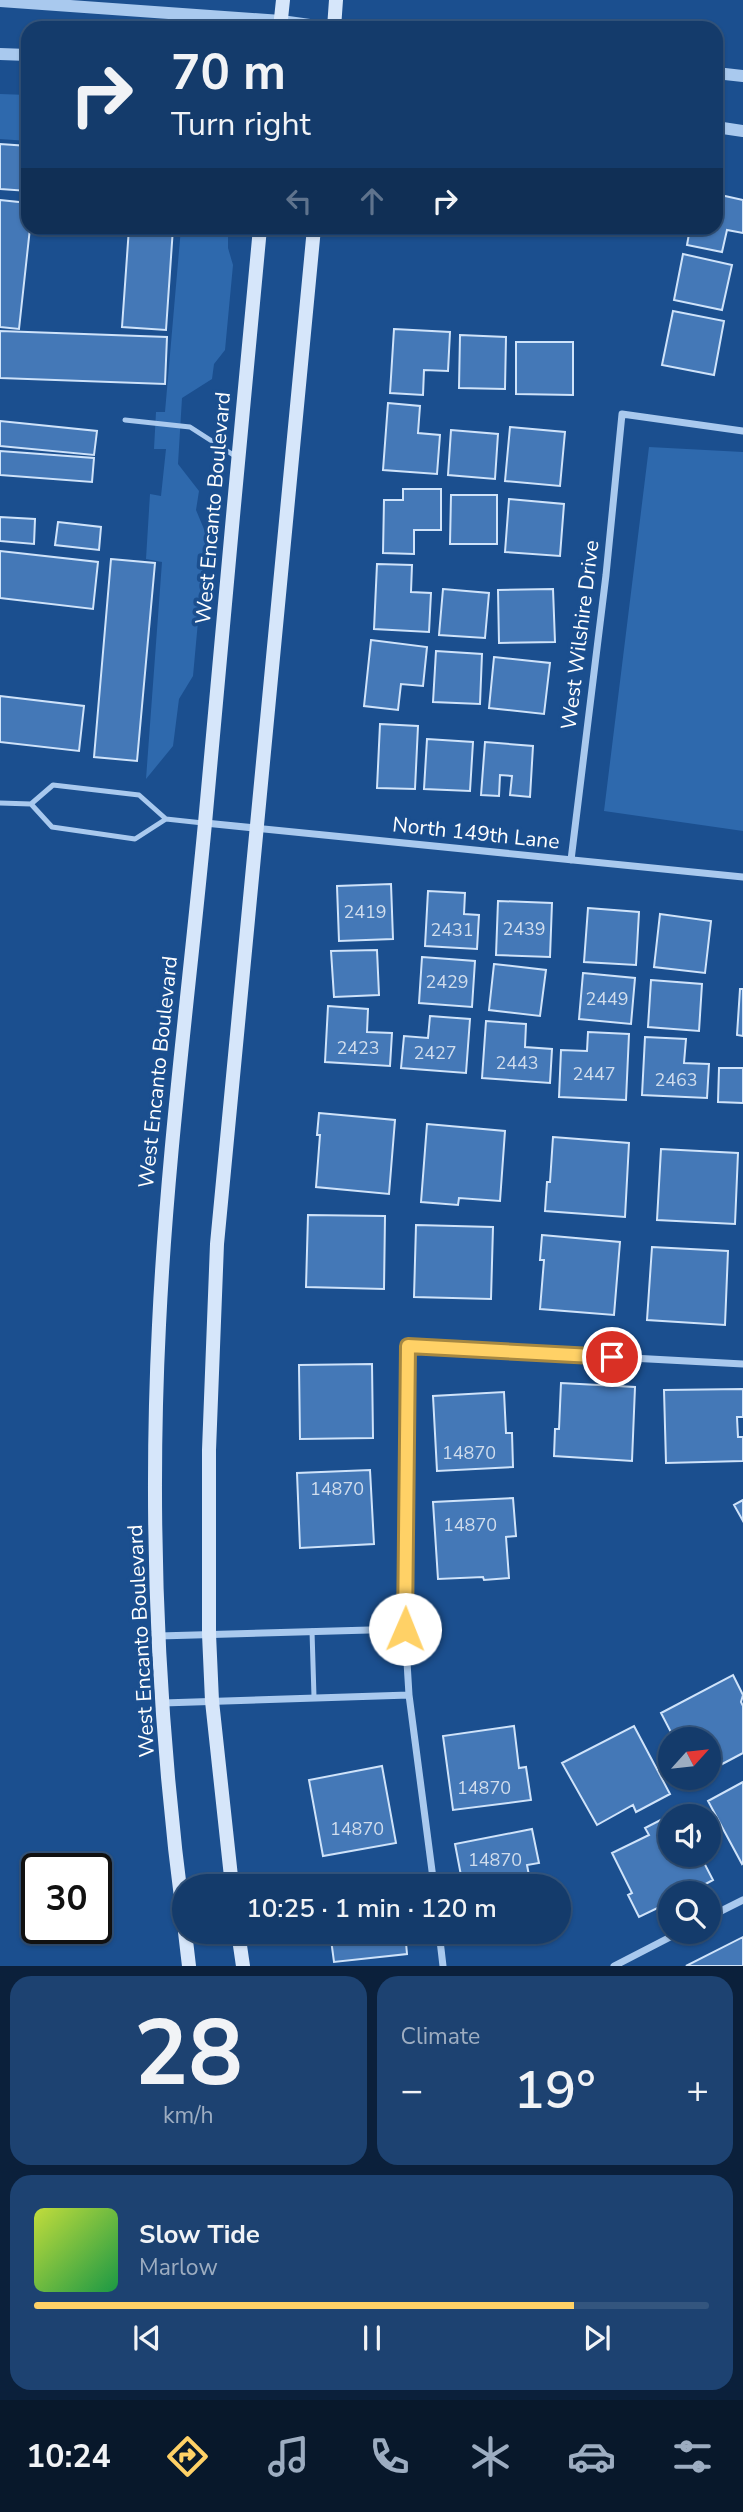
<!DOCTYPE html>
<meta charset="utf-8">
<style>
body{margin:0;font-family:"Nunito Sans",sans-serif;background:#1d4271;color:#f1f3f6;height:100vh;display:flex;flex-direction:column;font-size:26px;white-space:nowrap}
*{box-sizing:border-box;margin:0}
p{font-size:23px;color:#9dadc1}
.icon{flex:none;width:38px;height:38px;fill:none;stroke:currentColor;stroke-width:2;stroke-linecap:round;stroke-linejoin:round}
.map{position:relative;height:1966px;overflow:hidden}
.sheet{display:flex;flex-direction:column;gap:10px;padding:10px;background:#0b203b;flex:1}
.sheet>*{flex:none}
.guide{position:absolute;left:21px;top:21px;width:702px;height:214px;border-radius:21px;box-shadow:0 2px 5px #0004,0 0 0 2px #33557e;background:#143b6b;color:#f1f3f6;overflow:hidden}
.needle{width:46px;rotate:63deg}
.buttons{position:absolute;left:658px;top:1727px;display:grid;gap:14px}
.buttons a{display:grid;place-items:center;width:63px;height:63px;border-radius:50%;background:#143b6b;box-shadow:0 2px 5px #0004,0 0 0 2px #33557e;font-size:35px}
.speed{position:absolute;left:21px;top:1853px;display:flex;gap:14px;font-size:35px;font-weight:700;text-align:center}
.speed>*{display:grid;place-content:center;width:91px;height:91px;border-radius:50%;background:#143b6b;box-shadow:0 2px 5px #0004,0 0 0 2px #33557e;line-height:1}
.speed .limit{border:4px solid #111;border-radius:10px;background:#fff;color:#111}
.pin{position:absolute;display:grid;place-items:center;width:60px;height:60px;color:#fff;margin:-30px;border:4px solid #fff;border-radius:50%;box-shadow:0 2px 7px #0007}
.me{position:absolute;width:77px;margin:-38px;rotate:1deg;stroke-linejoin:round;filter:drop-shadow(0 0 5px #0008)}
.turn{display:flex;align-items:center;gap:24px;height:147px;padding:0 35px;font-size:32px}
.turn .icon{width:91px;height:91px;stroke-width:2.5}
.turn b{display:block;font-size:49px;line-height:60px}
.lanes{display:flex;align-items:center;height:66px;padding:0 35px;background:#0003;justify-content:center;gap:35px;direction:ltr}
.lanes .off{opacity:.35}
.big{font-size:52px;font-weight:600;line-height:1.1}
.sheet .widget{flex:1;display:flex;flex-direction:column;justify-content:center;gap:10px;min-width:0;padding:0 24px;border-radius:21px;background:#1d4271}
.sheet .dial{align-items:center;gap:0}
.dial b{font-size:91px;line-height:1}
.song{display:flex;align-items:center;gap:21px}
.cover{width:84px;height:84px;border-radius:10px;background:linear-gradient(135deg,hsl(70 70% 55%),hsl(140 70% 35%))}
.played{height:7px;border-radius:4px;background:linear-gradient(90deg,#ffd166 80%,#33557e 80%)}
.keys{display:flex;justify-content:space-around;direction:ltr}
.heat{display:flex;justify-content:space-between;align-items:center;font-size:38px;direction:ltr}
.sheet .tiles{flex:1;display:grid;gap:10px;grid-template-columns:1fr 1fr}
.widget:last-child{grid-column:span 2}
.trip{position:absolute;left:172px;top:1874px;width:399px;height:70px;border-radius:35px;background:#143b6b;box-shadow:0 2px 5px #0004,0 0 0 2px #33557e;font-weight:600;line-height:70px;text-align:center}
.tab-bar{display:flex;height:112px;justify-content:space-around;align-items:center;background:#08182b;color:#9dadc1}
.tab-bar .icon{width:49px;height:49px}
.tab-bar .current{color:#ffd166}
.tab-bar b{font-size:32px;color:#f1f3f6}
.map>svg:first-child{display:block}
.green{fill:#2e69ad}
.building{fill:#4478b7;stroke:#cfe3fa;stroke-width:2}
.lines{fill:none;stroke-linecap:round;stroke-linejoin:round}
.service{stroke:#a9c9ee;stroke-width:5}
.minor{stroke:#a9c9ee;stroke-width:7}
.tertiary{stroke:#a9c9ee;stroke-width:12}
.secondary{stroke:#d6e6fa;stroke-width:14}
.route-casing{stroke:#a68842;stroke-width:18}
.route{stroke:#ffd166;stroke-width:12}
.labels{text-anchor:middle;dominant-baseline:central;stroke-width:7;stroke-linejoin:round;paint-order:stroke}
.number-label{font-size:18px;fill:#d0dded}
.street-label{font-size:21px;fill:#fff;stroke:#1b4f8f}
</style>
<div class="map">
<svg width="743" height="1966" viewBox="0 0 743 1966">
<rect width="100%" height="100%" fill="#1b4f8f"/>
<path class="green" d="M0,94L28,95V141L0,139Z
M181,228H228V248L233,265L225,350L214,364L212,379L182,398L178,464L199,491L196,510L206,534L193,676L179,699L173,746L146,779L162,562L146,559L150,494L161,496L166,449H154L156,412H165Z
M649,447L743,452V831L604,811Z"/>
<path class="building" d="M0,144L28,146V191L0,189Z
M716,194L743,200V233L727,230L722,252L687,245L690,228H716Z
M0,200L28,203V228H30L19,329L0,327Z
M129,228H173L166,330L122,327Z
M683,254L732,265L722,310L674,300Z
M673,311L724,321L714,375L662,365Z
M394,329L450,332L448,371L424,370L423,395L390,393Z
M0,331L167,337L165,384L0,378Z
M460,335L506,337L505,389L459,388Z
M516,342H573V395L516,394Z
M388,403L420,406L418,433L440,435L437,474L383,470Z
M0,421L97,431L94,455L0,446Z
M510,427L565,432L560,486L505,481Z
M451,430L498,434L495,479L448,475Z
M0,451L94,458L92,482L0,475Z
M403,489H441V530H414V554L383,553L384,500H403Z
M451,495H497V544H450Z
M509,499L564,504L560,556L505,552Z
M0,517L35,519L34,544L0,541Z
M58,522L101,527L99,550L55,545Z
M0,551L98,562L93,609L0,598Z
M111,559L155,563L137,761L94,757Z
M377,564L412,565L411,592L431,593L429,632L374,629Z
M443,589L489,593L485,638L439,635Z
M553,589L555,642L499,643L498,590Z
M371,640L427,647L423,686L401,684L398,710L364,706Z
M436,651L482,654L480,704L433,702Z
M494,657L550,663L544,714L489,708Z
M0,696L84,706L79,751L0,742Z
M380,724L418,726L415,789L377,788Z
M427,739L473,742L470,791L424,789Z
M485,742L533,746L530,797L510,795L512,776L500,775L499,796L481,795Z
M391,884L393,939L339,941L337,886Z
M428,891L465,893L464,914L479,915L477,949L425,946Z
M498,901L552,903L550,957L496,955Z
M588,908L639,912L636,965L584,962Z
M660,914L711,921L705,973L654,967Z
M377,950L379,995L334,997L331,951Z
M422,957L475,961L472,1007L419,1003Z
M494,964L546,970L540,1016L489,1010Z
M583,973L635,978L631,1024L579,1019Z
M651,980L702,984L699,1031L648,1027Z
M740,989H743V1036L737,1035Z
M328,1006L368,1009L367,1032L392,1033L390,1066L325,1062Z
M430,1016L470,1019L466,1073L401,1068L404,1036L428,1038Z
M486,1021L526,1024L525,1047L552,1049L550,1083L482,1078Z
M588,1032L629,1034L626,1100L559,1097L561,1050L587,1051Z
M645,1037L686,1039L684,1063L709,1064L707,1098L642,1095Z
M719,1068H743V1103L718,1102Z
M319,1113L395,1120L389,1194L316,1187L320,1135H317Z
M427,1124L505,1131L500,1201L459,1198L458,1205L421,1202Z
M553,1137L629,1143L625,1217L545,1211L547,1182H550Z
M661,1149L738,1153L735,1224L657,1220Z
M308,1215L385,1216L384,1289L306,1287Z
M416,1225L493,1227L491,1299L414,1297Z
M542,1235L620,1242L614,1315L540,1309L544,1260H540Z
M652,1247L728,1251L725,1325L647,1320Z
M372,1364L373,1438L300,1439L299,1365Z
M561,1383L635,1387L632,1461L554,1456L555,1429H559Z
M743,1389V1417H737L738,1437H743V1461L666,1463L664,1390Z
M504,1392L506,1433H512L513,1467L437,1471L433,1396Z
M370,1470L374,1544L300,1548L297,1473Z
M513,1498L516,1536L506,1537L509,1578L484,1580L483,1577L438,1579L433,1502Z
M743,1500V1521L734,1505Z
M733,1675L743,1695L741,1702L743,1706V1753L709,1771V1740H675L661,1713Z
M514,1726L519,1768L526,1767L531,1800L453,1810L443,1736Z
M634,1726L670,1794L636,1812L633,1805L597,1825L562,1763Z
M382,1766L396,1843L323,1856L309,1780Z
M743,1782V1863L742,1864L708,1801Z
M678,1811L681,1816H670V1855H700L713,1880L687,1894H670V1902L639,1917L628,1895L632,1893L612,1853L649,1835L645,1828Z
M532,1829L539,1863L527,1865L531,1886H463L455,1844Z
M398,1877L399,1886H324Z
M330,1932H405L407,1954L334,1962Z
M743,1937V1966H686Z"/>
<g class="lines">
<path class="service" d="M125,420L190,427L235,456
M0,803L31,804L53,785L139,795L166,819L203,823
M31,804L52,827L135,839L166,819
M312,1631L314,1697"/>
<path class="minor" d="M205,823L743,877
M571,860L606,575L622,414L743,431
M159,1636L405,1629
M163,1703L409,1695
M434,1886L409,1695L405,1629L408,1346L743,1364
M709,1917L743,1900
M439,1932L443,1966
M614,1966L680,1932"/>
<path class="tertiary" d="M0,1L281,21L331,28
M0,54L28,55
M716,73L743,76
M716,127L743,131"/>
<path class="secondary" d="M280,28L283,0
M334,28L336,0
M232,1886L212,1701L209,1634V1450L217,1244L314,228
M184,1922C158,1725 149,1524 159,1325C167,1157 189,991 205,823C223,625 241,426 260,228
M185,1932L189,1966
M238,1932L243,1966"/>
</g>
<g class="lines">
<g class="route-casing">
<path id="route" d="M405,1629L408,1346L612,1357"/>
</g>
<use href="#route" class="route"/>
</g>
<g class="labels">
<g class="number-label">
<text x="365" y="912">2419</text>
<text x="524" y="929">2439</text>
<text x="452" y="930">2431</text>
<text x="447" y="982">2429</text>
<text x="607" y="999">2449</text>
<text x="358" y="1048">2423</text>
<text x="435" y="1053">2427</text>
<text x="517" y="1063">2443</text>
<text x="594" y="1074">2447</text>
<text x="676" y="1080">2463</text>
<text x="469" y="1453">14870</text>
<text x="337" y="1489">14870</text>
<text x="470" y="1525">14870</text>
<text x="484" y="1788">14870</text>
<text x="357" y="1829">14870</text>
<text x="495" y="1860">14870</text>
</g>
<g class="street-label">
<text transform="translate(213 508) rotate(-85)">West Encanto Boulevard</text>
<text transform="translate(580 635) rotate(-83)">West Wilshire Drive</text>
<text transform="translate(476 833) rotate(6)">North 149th Lane</text>
<text transform="translate(158 1072) rotate(-84)">West Encanto Boulevard</text>
<text transform="translate(141 1641) rotate(-93)">West Encanto Boulevard</text>
</g>
</g>
</svg>
<div class="buttons">
<a><svg class="needle" viewBox="-14 -14 28 28"><path d="M0-13l5 13h-10z" fill="#e53935"/><path d="M0 13l5-13h-10z" fill="#9dadc1"/></svg></a>
<a><svg class="icon" aria-label="sound" viewBox="0 0 24 24"><path d="M4 9h4l5-4v14l-5-4H4zM17 9q2 3 0 6"/></svg></a>
<a><svg class="icon" aria-label="search" viewBox="0 0 24 24"><circle cx="10" cy="10" r="6"/><path d="M15 15l6 6"/></svg></a>
</div>
<div class="speed"><div class="limit">30</div></div>
<div class="pin" style="left:612px;top:1357px;background:#d93025"><svg class="icon" aria-label="arrive" viewBox="0 0 24 24"><path d="M6 21V4h12l-3 4 3 4H6"/></svg></div>
<svg class="me" style="left:405px;top:1629px" viewBox="-20 -20 40 40"><circle r="19" fill="#fff"/><path d="M0-13L10 11 0 6-10 11z" fill="#ffd166"/></svg>
<div class="trip">10:25 · 1 min · 120 m</div>
<div class="guide">
<div class="turn"><svg class="icon" aria-label="right" viewBox="0 0 24 24"><path d="M7 20v-9h11M14 6l5 5-5 5"/></svg><div><b>70 m</b>Turn right</div></div>
<div class="lanes"><svg class="icon off" aria-label="left" viewBox="0 0 24 24"><path d="M17 20v-9H6M10 6l-5 5 5 5"/></svg><svg class="icon off" aria-label="ahead" viewBox="0 0 24 24"><path d="M12 20V5M6 11l6-6 6 6"/></svg><svg class="icon" aria-label="right" viewBox="0 0 24 24"><path d="M7 20v-9h11M14 6l5 5-5 5"/></svg></div>
</div>
</div>
<section class="sheet">
<div class="tiles">
<div class="widget dial"><b>28</b><p>km/h</p></div>
<div class="widget"><p>Climate</p>
<div class="heat"><a>−</a><b class="big">19°</b><a>+</a></div>
</div>
<div class="widget">
<div class="song"><i class="cover"></i><div><b>Slow Tide</b><p>Marlow</p></div></div>
<div class="played"></div>
<div class="keys"><svg class="icon" aria-label="previous" viewBox="0 0 24 24"><path d="M18 5L8 12l10 7zM5 5v14"/></svg><svg class="icon" aria-label="pause" viewBox="0 0 24 24"><path d="M8 5v14M16 5v14"/></svg><svg class="icon" aria-label="next" viewBox="0 0 24 24"><path d="M6 5l10 7-10 7zM19 5v14"/></svg></div>
</div>
</div>
</section>
<nav class="tab-bar">
<b>10:24</b>
<svg class="icon current" aria-label="directions" viewBox="0 0 24 24"><path d="M12 3l9 9-9 9-9-9zM9 14v-3h6M13 9l2 2-2 2"/></svg>
<svg class="icon" aria-label="music" viewBox="0 0 24 24"><path d="M9 18V5l10-2v13"/><circle cx="6" cy="18" r="3"/><circle cx="16" cy="16" r="3"/></svg>
<svg class="icon" aria-label="phone" viewBox="0 0 24 24"><path d="M5 4h4l2 5-3 2q2 4 5 5l2-3 5 2v4C11 20 4 13 5 4z"/></svg>
<svg class="icon" aria-label="climate" viewBox="0 0 24 24"><path d="M12 3v18M4 7l16 10M4 17L20 7"/></svg>
<svg class="icon" aria-label="car" viewBox="0 0 24 24"><path d="M5 17H2v-5l4-1 3-4h7l3 4 3 1v5h-3M9 17h6M6 11h13"/><circle cx="7" cy="17" r="2"/><circle cx="17" cy="17" r="2"/></svg>
<svg class="icon" aria-label="filters" viewBox="0 0 24 24"><path d="M4 7h16M4 17h16"/><circle cx="9" cy="7" r="2"/><circle cx="15" cy="17" r="2"/></svg>
</nav>
